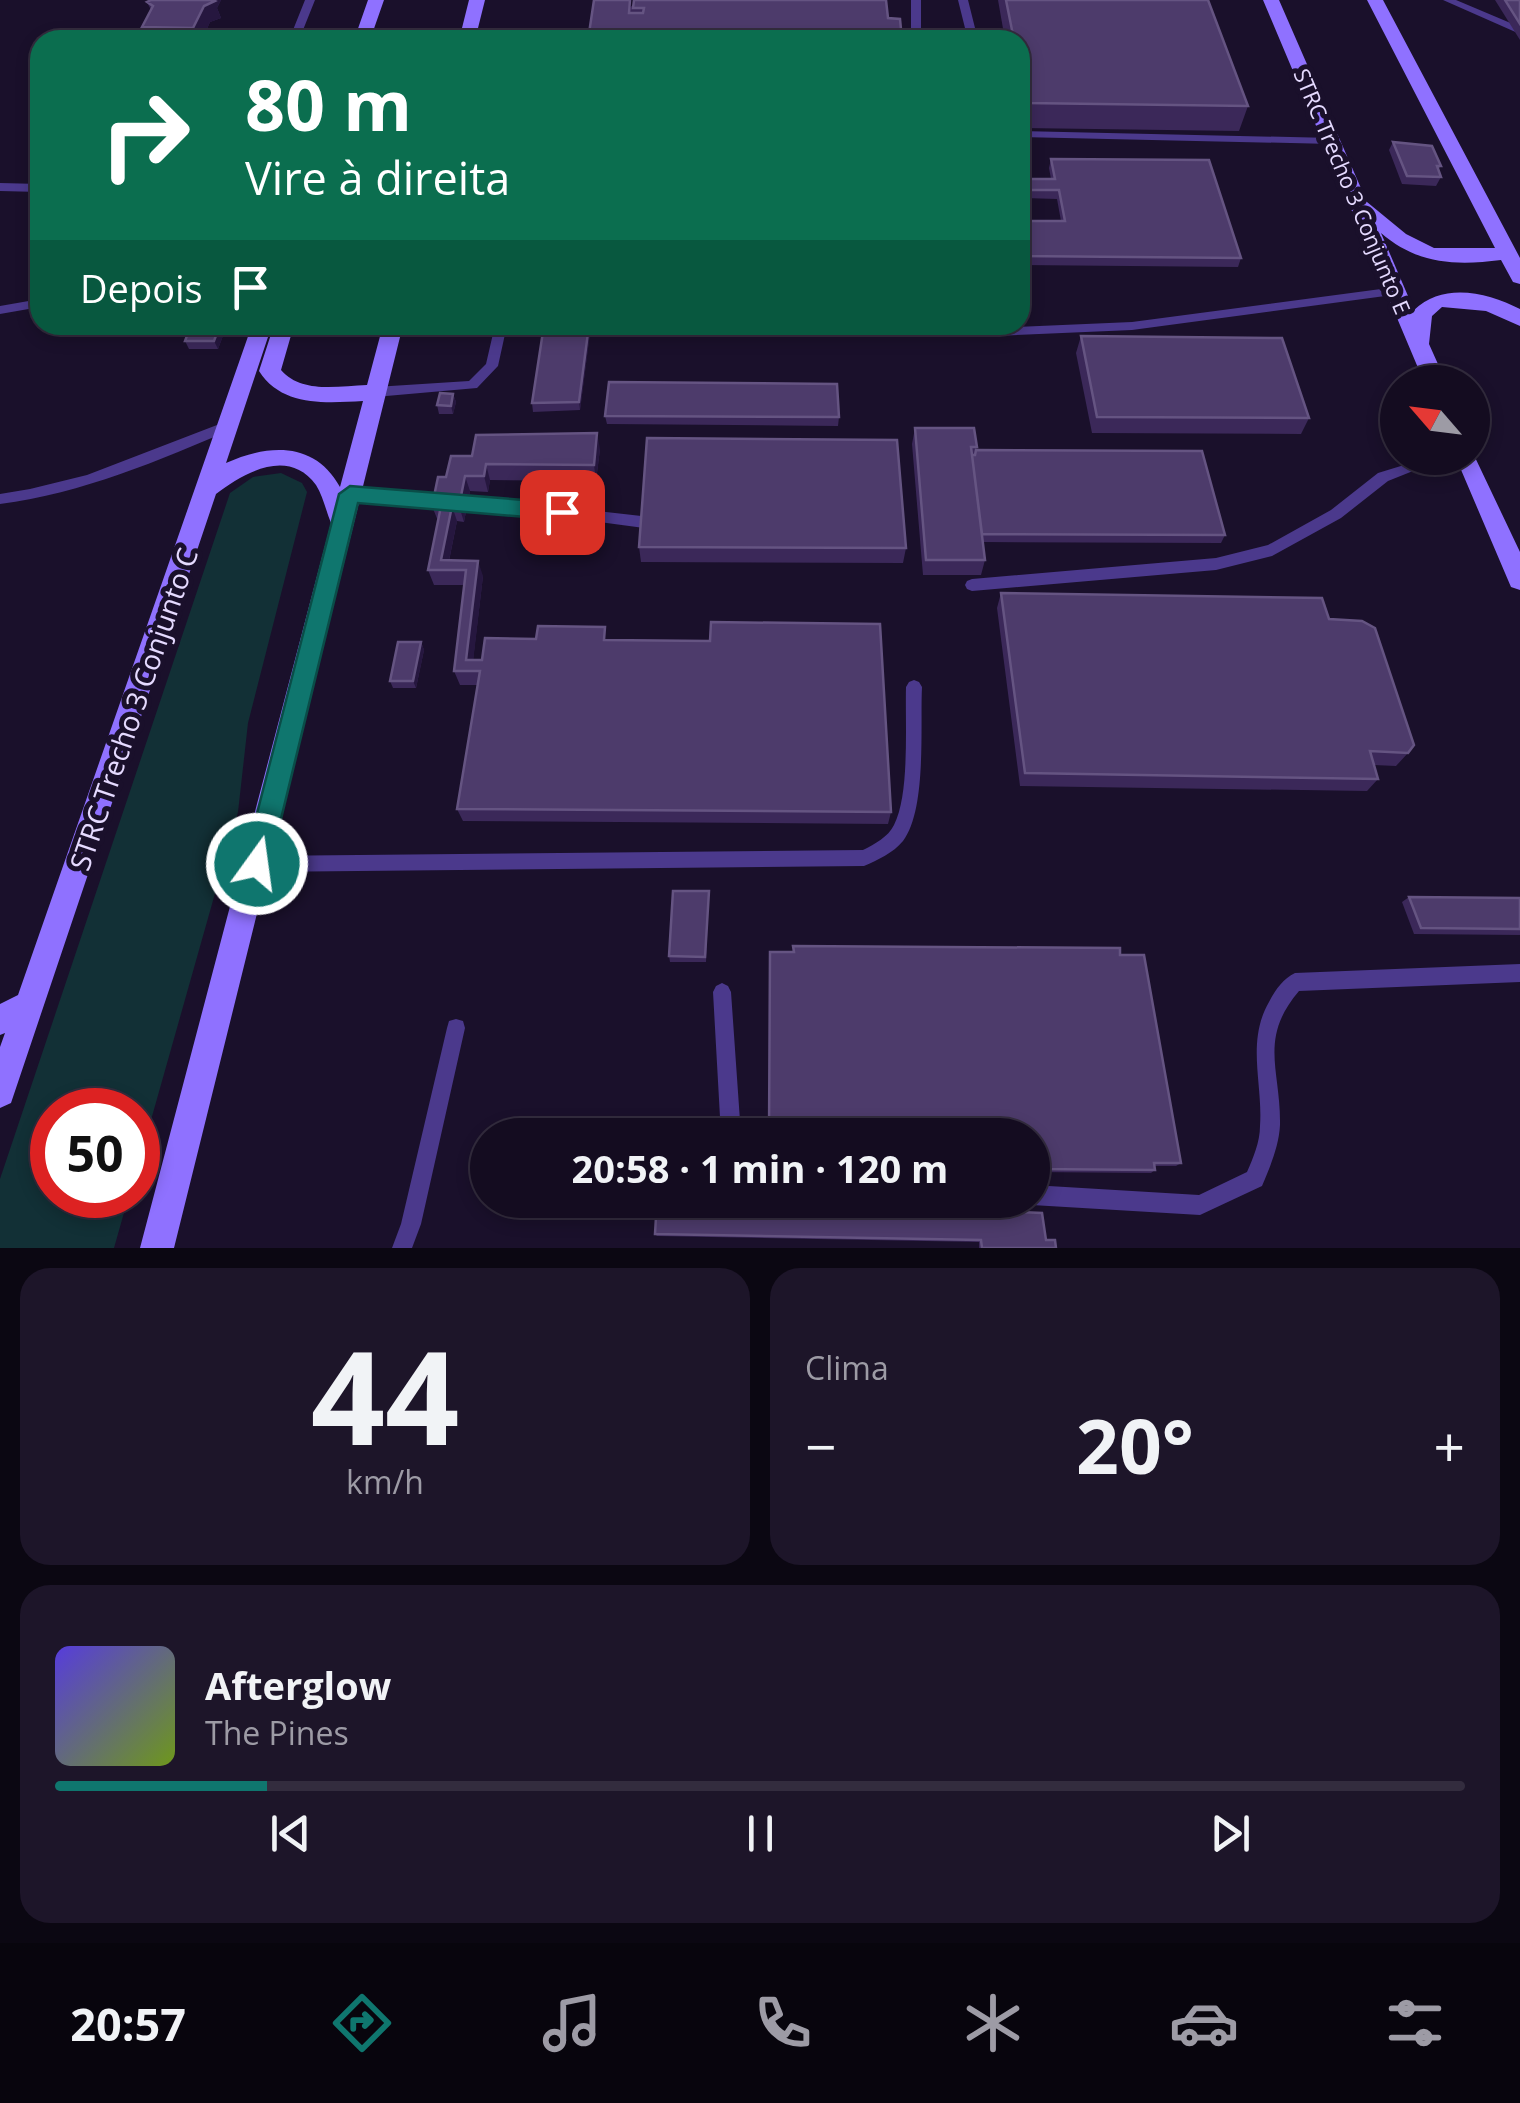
<!DOCTYPE html>
<html lang="pt">
<meta charset="utf-8">
<style>
body{margin:0;font-family:"Open Sans",sans-serif;background:#1d1529;color:#f1f3f6;height:100vh;display:flex;flex-direction:column;font-size:38px;white-space:nowrap}
*{box-sizing:border-box;margin:0}
p{font-size:32px;color:#9d9ba5}
.icon{flex:none;width:55px;height:55px;fill:none;stroke:currentColor;stroke-width:2;stroke-linecap:round;stroke-linejoin:round}
.map{position:relative;height:1248px;overflow:hidden}
.panel{display:flex;flex-direction:column;gap:20px;padding:20px;background:#0b0712;flex:1}
.panel>*{flex:none}
.top-card{position:absolute;left:30px;top:30px;width:1000px;height:305px;border-radius:30px;box-shadow:0 5px 15px #0003,0 0 0 2px #332c3e;background:#0b6e4f;color:#fff;overflow:hidden}
.needle{width:65px;rotate:298deg}
.controls{position:absolute;left:1380px;top:365px;display:grid;gap:20px}
.controls a{display:grid;place-items:center;width:110px;height:110px;border-radius:50%;background:#140c20;box-shadow:0 5px 15px #0003,0 0 0 2px #332c3e;font-size:50px}
.speed{position:absolute;left:30px;top:1088px;display:flex;gap:20px;font-size:50px;font-weight:700;text-align:center}
.speed>*{display:grid;place-content:center;width:130px;height:130px;border-radius:50%;background:#140c20;box-shadow:0 5px 15px #0003,0 0 0 2px #332c3e;line-height:1}
.speed .limit{border:15px solid #d22;background:#fff;color:#111}
.pin{position:absolute;display:grid;place-items:center;width:85px;height:85px;color:#fff;margin:-42px;border-radius:20px;box-shadow:0 5px 15px #0006}
.me{position:absolute;width:110px;margin:-55px;rotate:14deg;stroke-linejoin:round;filter:drop-shadow(0 0 8px #0008)}
.turn{display:flex;align-items:center;gap:35px;height:210px;padding:0 50px;font-size:45px}
.turn .icon{width:130px;height:130px;stroke-width:2.5}
.turn b{display:block;font-size:70px;line-height:85px}
.then{display:flex;align-items:center;height:95px;padding:0 50px;background:#0003;gap:20px;font-size:38px}
.big{font-size:75px;font-weight:700;line-height:1.1}
.panel .tile{flex:1;display:flex;flex-direction:column;justify-content:center;gap:15px;min-width:0;padding:0 35px;border-radius:30px;background:#1d1529}
.panel .dial{align-items:center;gap:0}
.dial b{font-size:130px;line-height:1}
.song{display:flex;align-items:center;gap:30px}
.cover{width:120px;height:120px;border-radius:15px;background:linear-gradient(135deg,hsl(250 70% 55%),hsl(80 70% 35%))}
.played{height:10px;border-radius:5px;background:linear-gradient(90deg,#0f766e 15%,#332c3e 15%)}
.keys{display:flex;justify-content:space-around;direction:ltr}
.heat{display:flex;justify-content:space-between;align-items:center;font-size:55px;direction:ltr}
.panel .tiles{flex:1;display:grid;gap:20px;grid-template-columns:1fr 1fr}
.tile:last-child{grid-column:span 2}
.trip{position:absolute;left:470px;top:1118px;width:580px;height:100px;border-radius:50px;background:#140c20;box-shadow:0 5px 15px #0003,0 0 0 2px #332c3e;font-weight:700;line-height:100px;text-align:center}
.menu{display:flex;height:160px;justify-content:space-around;align-items:center;background:#08050d;color:#9d9ba5}
.menu .icon{width:70px;height:70px}
.menu .selected{color:#0f766e}
.menu b{font-size:45px;color:#f1f3f6}
.map>svg:first-child{display:block}
.green{fill:#123036}
.lines{fill:none;stroke-linecap:round;stroke-linejoin:round}
.lane{fill:#4b398c;fill-rule:evenodd}
.secondary{fill:#8f71ff;fill-rule:evenodd}
.wall{fill:#3b2859}
.shaded-wall{fill:#26173f}
.building{fill:#4d3b6b;stroke:#655482;stroke-width:2.5}
.route{fill:#0f766e;stroke:#0a4d48;stroke-width:2.5}
.labels{text-anchor:middle;dominant-baseline:central;stroke-width:10;stroke-linejoin:round;paint-order:stroke}
.far-street-label{font-size:22px;fill:#e5daff;stroke:#1a102b}
.street-label{font-size:28px;fill:#e5daff;stroke:#1a102b}
</style>
<div class="map">
<svg width="1520" height="1248" viewBox="0 0 1520 1248">
<rect width="100%" height="100%" fill="#1a102b"/>
<path class="green" d="M281,473L302,483L307,492L248,723L238,812L138,1166V1110H52V1195H129L114,1248H0V1179L230,493L253,477Z"/>
<g class="lines">
<path class="lane" d="M305,0H315L299,40H289Z
M911,0H921V40H911Z
M958,0H968L978,40H968Z
M1443,0H1456L1520,27V34Z
M1020,131L1332,138L1337,141L1332,144L1020,137Z
M0,183L40,184V192L0,191Z
M1396,287L1400,288V294L1132,330L973,337L967,333L973,329L1132,322Z
M40,299V307L0,314V306Z
M495,325H507L498,366L477,388L375,397L368,392L375,387L469,381L486,364Z
M230,420L235,422L237,425L235,428C158,461 83,493 0,504V494L30,489L87,475Z
M1427,458H1457L1455,462L1413,471L1388,481L1341,518L1272,556L1216,570L972,591L967,589L965,585L967,581L972,579L1216,558L1268,545L1331,510L1378,473Z
M350,489L562,507L659,518L666,524L659,530L562,517L350,499L343,494Z
M914,680L919,682L922,687C920,726 927,809 903,841C893,853 878,860 864,866L257,872L251,870L248,864L251,858L257,856L863,850C875,844 888,837 894,825C910,794 905,723 906,687L909,682Z
M1520,964V982L1299,991C1258,1039 1281,1070 1280,1125C1279,1146 1270,1167 1262,1186L1200,1215L1032,1205L1025,1202L1024,1200H1032V1185L1199,1195L1247,1172C1253,1158 1260,1142 1260,1126C1263,1083 1246,1042 1269,1002C1275,990 1283,979 1295,973Z
M722,983L728,986L731,992L741,1135H721L713,992L716,986Z
M456,1019L463,1021L465,1028L421,1224L412,1248H392L401,1224L447,1028L449,1021Z"/>
<path class="secondary" d="M368,0H384L370,40H354Z
M469,0H485L475,40H459Z
M1263,0H1279L1367,202L1406,234L1434,248H1495L1367,0H1383L1520,258V284L1513,282L1501,260C1455,266 1417,264 1381,233L1414,310C1443,282 1487,292 1520,309V326L1486,311L1442,307L1432,316L1429,344L1446,382H1424Z
M252,325H272L226,463C268,444 315,441 340,487L363,401C325,403 282,407 259,371L274,325H294L281,370C302,394 338,386 367,385L383,325H403L174,1248H140L331,523C326,511 323,496 316,485C288,447 244,473 216,494L11,1103L0,1108V1047L5,1033L0,1035V1004L18,995Z
M1472,451L1520,552V590L1511,587L1508,580L1456,458H1472Z"/>
</g>
<path class="wall" d="M151,0H221L217,8L221,18L210,22L202,40H86L144,32L142,27L151,10L147,2Z
M886,0L588,40L633,5Z
M998,0H1208L1248,106L1239,131L1022,128L1020,119V40H1005Z
M1495,0H1520V40Z
M1393,142L1441,166L1438,170L1441,177L1436,186L1402,184L1389,150Z
M1051,159L1241,258L1238,267L1020,265V221H1061L1057,199L1024,198L1022,188L1023,179H1051L1049,168Z
M191,325H227L218,349H189L185,341Z
M591,325L580,410L533,412L532,403Z
M1081,336L1309,418L1301,434L1092,433L1076,353Z
M453,394L456,402L453,414H439L437,405Z
M605,416L839,417L838,426L607,424Z
M915,428L977,447L976,450L1225,535L1221,543L983,542L985,560L981,575H923L912,444Z
M600,449L596,481L490,480L488,492L470,491L464,522L457,521L449,561L483,576L473,660H482L607,640L891,812L888,824L463,821L457,809L478,685H460L454,671L465,585H434L428,570L438,521L432,506L446,477L472,456Z
M639,547L906,548L903,563L641,562Z
M1001,593L1329,619L1408,753L1396,766L1374,765L1378,779L1367,791L1020,786L997,608Z
M421,642L424,650L416,688H393L390,681Z
M709,891L706,962H670L669,956Z
M1409,897L1520,898V935L1414,934L1402,902Z
M793,951L1120,955L1181,1163L1176,1166H1155V1170L1151,1173L1032,1172V1135L793,952Z
M1020,1212L1056,1248H979V1242L657,1236L655,1234Z"/>
<path class="shaded-wall" d="M209,0H221L217,8L221,18L210,22L202,40H198L193,28L204,6Z
M220,325H227L218,349L214,341Z
M589,325H591L580,410L579,402Z
M453,394L456,402L453,414L451,406Z
M597,433L600,449L596,481L594,465Z
M486,464L490,480L488,492L484,476Z
M465,476L470,491L464,522L459,506Z
M452,506L457,521L447,570L441,560Z
M478,561L483,576L472,671L466,660Z
M421,642L424,650L416,688L413,681Z"/>
<path class="building" d="M151,0H213L215,1L204,6L193,28L142,27L153,6L147,2Z
M594,0H630L629,13H643L644,8H633L634,0H886L888,18L900,19L902,40H588Z
M1006,0H1208L1248,106L1026,103L1020,70V40H1014Z
M1505,0H1520V24Z
M91,32H145L141,40H86Z
M1393,142L1432,146L1441,166H1437L1441,177L1407,176Z
M1051,159L1209,160L1241,258L1020,256V221H1065L1059,190H1026L1023,179H1055Z
M191,325H220L214,341H185Z
M544,325H589L579,402L532,403Z
M1081,336L1282,338L1309,418L1097,417Z
M609,382L837,384L839,417L605,416Z
M440,393L453,394L451,406L437,405Z
M915,428H974L977,447H971L985,560H926Z
M597,433L594,465L486,464L484,476H465L459,506H452L441,560L478,561L466,660H482L485,638L536,639L538,626L605,627L604,640L710,641L711,622L880,624L891,812L457,809L480,671H454L466,570H428L441,506H432L438,477H446L451,456H472L476,435Z
M647,438L897,440L906,548L639,547Z
M976,450L1202,451L1225,535L982,534L972,455H975Z
M1001,593L1322,598L1329,619L1362,621L1375,628L1414,745L1408,753L1370,751L1378,779L1025,773Z
M398,642H421L413,681H390Z
M673,891H709L705,957L669,956Z
M1409,897L1520,898V929L1421,928Z
M793,946L1120,948V955H1144L1181,1163H1154L1155,1170L1032,1169V1135H769L770,952H794Z
M657,1200L1019,1202L1020,1212L1042,1213L1046,1240H1055L1056,1248H982L981,1240L655,1234Z"/>
<path class="route" d="M350,486L562,503L572,512L562,520L358,503L270,864L266,873L257,876L248,873L244,864L339,494Z"/>
<g class="labels">
<g class="far-street-label">
<text transform="translate(1353 191) rotate(67)">STRC Trecho 3 Conjunto E</text>
</g>
<g class="street-label">
<text transform="translate(133 709) rotate(-71)">STRC Trecho 3 Conjunto C</text>
</g>
</g>
</svg>
<div class="controls">
<a><svg class="needle" viewBox="-14 -14 28 28"><path d="M0-13l5 13h-10z" fill="#e53935"/><path d="M0 13l5-13h-10z" fill="#9d9ba5"/></svg></a>
</div>
<div class="speed"><div class="limit">50</div></div>
<div class="pin" style="left:562px;top:512px;background:#d93025"><svg class="icon" aria-label="arrive" viewBox="0 0 24 24"><path d="M6 21V4h12l-3 4 3 4H6"/></svg></div>
<svg class="me" style="left:257px;top:864px" viewBox="-20 -20 40 40"><circle r="17" fill="#0f766e" stroke="#fff" stroke-width="3"/><path d="M0-11L8 9 0 5-8 9z" fill="#fff"/></svg>
<div class="trip">20:58 · 1 min · 120 m</div>
<div class="top-card">
<div class="turn"><svg class="icon" aria-label="right" viewBox="0 0 24 24"><path d="M7 20v-9h11M14 6l5 5-5 5"/></svg><div><b>80 m</b>Vire à direita</div></div>
<div class="then">Depois<svg class="icon" aria-label="arrive" viewBox="0 0 24 24"><path d="M6 21V4h12l-3 4 3 4H6"/></svg></div>
</div>
</div>
<section class="panel">
<div class="tiles">
<div class="tile dial"><b>44</b><p>km/h</p></div>
<div class="tile"><p>Clima</p>
<div class="heat"><a>−</a><b class="big">20°</b><a>+</a></div>
</div>
<div class="tile">
<div class="song"><i class="cover"></i><div><b>Afterglow</b><p>The Pines</p></div></div>
<div class="played"></div>
<div class="keys"><svg class="icon" aria-label="previous" viewBox="0 0 24 24"><path d="M18 5L8 12l10 7zM5 5v14"/></svg><svg class="icon" aria-label="pause" viewBox="0 0 24 24"><path d="M8 5v14M16 5v14"/></svg><svg class="icon" aria-label="next" viewBox="0 0 24 24"><path d="M6 5l10 7-10 7zM19 5v14"/></svg></div>
</div>
</div>
</section>
<nav class="menu">
<b>20:57</b>
<svg class="icon selected" aria-label="directions" viewBox="0 0 24 24"><path d="M12 3l9 9-9 9-9-9zM9 14v-3h6M13 9l2 2-2 2"/></svg>
<svg class="icon" aria-label="music" viewBox="0 0 24 24"><path d="M9 18V5l10-2v13"/><circle cx="6" cy="18" r="3"/><circle cx="16" cy="16" r="3"/></svg>
<svg class="icon" aria-label="phone" viewBox="0 0 24 24"><path d="M5 4h4l2 5-3 2q2 4 5 5l2-3 5 2v4C11 20 4 13 5 4z"/></svg>
<svg class="icon" aria-label="climate" viewBox="0 0 24 24"><path d="M12 3v18M4 7l16 10M4 17L20 7"/></svg>
<svg class="icon" aria-label="car" viewBox="0 0 24 24"><path d="M5 17H2v-5l4-1 3-4h7l3 4 3 1v5h-3M9 17h6M6 11h13"/><circle cx="7" cy="17" r="2"/><circle cx="17" cy="17" r="2"/></svg>
<svg class="icon" aria-label="filters" viewBox="0 0 24 24"><path d="M4 7h16M4 17h16"/><circle cx="9" cy="7" r="2"/><circle cx="15" cy="17" r="2"/></svg>
</nav>
